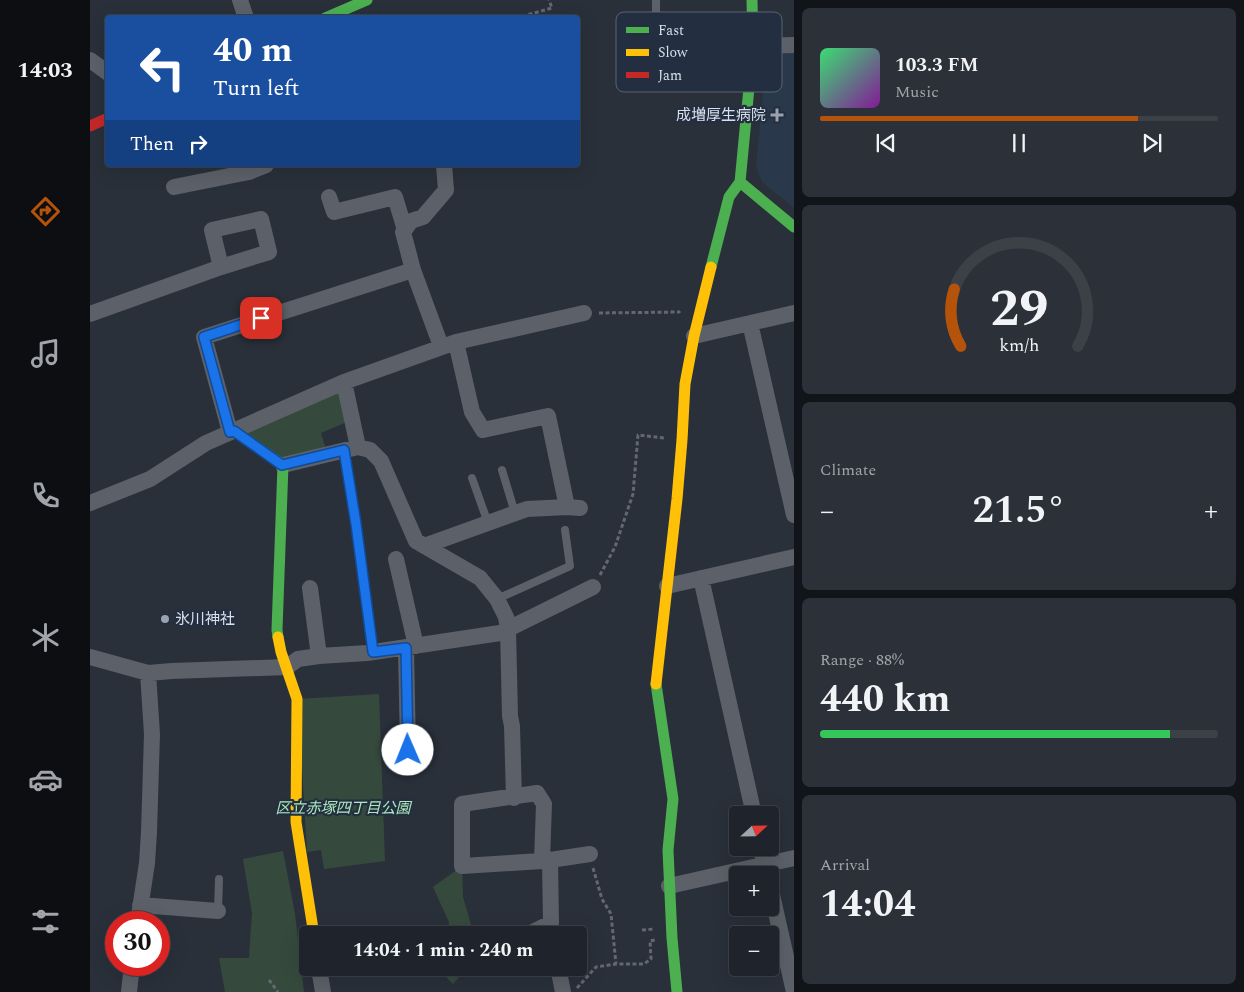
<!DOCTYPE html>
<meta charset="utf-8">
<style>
body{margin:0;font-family:Spectral,"Noto Sans JP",serif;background:#2c3038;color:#f1f3f6;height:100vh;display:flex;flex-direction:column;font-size:19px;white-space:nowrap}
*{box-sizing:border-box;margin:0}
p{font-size:16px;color:#a1a4a9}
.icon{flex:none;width:28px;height:28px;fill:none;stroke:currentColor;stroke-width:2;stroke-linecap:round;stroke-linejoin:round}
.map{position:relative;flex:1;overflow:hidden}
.panel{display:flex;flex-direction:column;gap:8px;padding:8px;background:#111418;width:450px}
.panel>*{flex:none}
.top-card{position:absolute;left:15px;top:15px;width:475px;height:152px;border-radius:5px;box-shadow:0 5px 20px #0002,0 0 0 1px #3c4148;background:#1a4fa0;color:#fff;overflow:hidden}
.needle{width:32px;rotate:68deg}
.buttons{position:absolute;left:639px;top:806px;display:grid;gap:10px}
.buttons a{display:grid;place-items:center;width:50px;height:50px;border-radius:5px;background:#1f242c;box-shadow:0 5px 20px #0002,0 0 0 1px #3c4148;font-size:25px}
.speed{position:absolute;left:15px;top:911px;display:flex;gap:10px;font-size:25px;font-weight:700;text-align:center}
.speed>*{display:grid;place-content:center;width:65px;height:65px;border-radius:50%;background:#1f242c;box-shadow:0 5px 20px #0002,0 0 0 1px #3c4148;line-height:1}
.speed .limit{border:8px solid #d22;background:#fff;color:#111}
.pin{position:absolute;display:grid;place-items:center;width:42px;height:42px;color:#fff;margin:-21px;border-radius:10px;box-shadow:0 2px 8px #0006}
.me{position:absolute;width:55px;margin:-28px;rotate:359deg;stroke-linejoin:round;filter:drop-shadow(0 0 4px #0008)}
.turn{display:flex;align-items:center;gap:18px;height:105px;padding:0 25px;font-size:22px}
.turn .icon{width:65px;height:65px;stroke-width:2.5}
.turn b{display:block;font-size:35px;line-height:42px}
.then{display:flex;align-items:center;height:48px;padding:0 25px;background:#0003;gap:10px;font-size:19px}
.big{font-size:38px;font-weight:700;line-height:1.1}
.panel .widget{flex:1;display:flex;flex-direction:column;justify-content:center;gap:8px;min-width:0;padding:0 18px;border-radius:8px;background:#2c3038}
.panel .dial{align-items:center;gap:0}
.dial svg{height:130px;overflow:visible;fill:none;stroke:#3c4148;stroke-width:7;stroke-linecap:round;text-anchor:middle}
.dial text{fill:#f1f3f6;stroke:none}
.song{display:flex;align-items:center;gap:15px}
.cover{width:60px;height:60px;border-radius:8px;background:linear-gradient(135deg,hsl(140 70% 55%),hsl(290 70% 35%))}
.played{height:5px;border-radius:2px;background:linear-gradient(90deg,#b45309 80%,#3c4148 80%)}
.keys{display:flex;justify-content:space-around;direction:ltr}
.heat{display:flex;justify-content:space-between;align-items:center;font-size:28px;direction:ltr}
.charge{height:8px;border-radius:4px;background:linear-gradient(90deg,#34c759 88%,#3c4148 0)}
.trip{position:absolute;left:209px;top:926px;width:288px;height:50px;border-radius:5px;background:#1f242c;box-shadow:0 5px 20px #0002,0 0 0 1px #3c4148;font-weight:700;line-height:50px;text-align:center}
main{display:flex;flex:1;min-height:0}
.dock{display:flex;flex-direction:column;width:90px;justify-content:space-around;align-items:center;background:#0c0e12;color:#a1a4a9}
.dock .icon{width:35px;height:35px}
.dock .on{color:#b45309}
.dock b{font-size:22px;color:#f1f3f6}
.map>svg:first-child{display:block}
.built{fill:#2a384c}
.green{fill:#354a3d}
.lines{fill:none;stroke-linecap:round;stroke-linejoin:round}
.path{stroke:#63676f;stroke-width:3;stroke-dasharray:4 2.5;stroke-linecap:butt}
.lane{stroke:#5c6068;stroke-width:8}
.street{stroke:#5c6068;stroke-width:16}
.fast{stroke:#4caf50;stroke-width:11}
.slow{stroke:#ffc107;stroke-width:11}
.jam{stroke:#c62828;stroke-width:11}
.route-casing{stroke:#114b97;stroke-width:12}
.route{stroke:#1a73e8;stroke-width:9}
.poi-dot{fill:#9ba2ad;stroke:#232f40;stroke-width:2}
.labels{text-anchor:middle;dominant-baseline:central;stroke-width:4.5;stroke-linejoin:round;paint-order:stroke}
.poi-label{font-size:15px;fill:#d8e0eb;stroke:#232f40;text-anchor:end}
.park-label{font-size:15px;font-style:italic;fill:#ace8bb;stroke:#232f40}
.key{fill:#232f40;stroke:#596473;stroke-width:1}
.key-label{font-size:14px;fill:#d8e0eb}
</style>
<main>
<nav class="dock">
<b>14:03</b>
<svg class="icon on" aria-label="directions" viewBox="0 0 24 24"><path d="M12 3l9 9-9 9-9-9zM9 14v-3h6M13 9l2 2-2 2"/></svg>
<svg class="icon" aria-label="music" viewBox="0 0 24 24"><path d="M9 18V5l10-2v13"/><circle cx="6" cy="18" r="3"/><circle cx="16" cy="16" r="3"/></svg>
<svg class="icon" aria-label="phone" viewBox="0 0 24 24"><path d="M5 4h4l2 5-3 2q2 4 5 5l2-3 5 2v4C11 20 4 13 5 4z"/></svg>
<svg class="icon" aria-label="climate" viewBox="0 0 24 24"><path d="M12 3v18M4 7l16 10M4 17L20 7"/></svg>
<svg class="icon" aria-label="car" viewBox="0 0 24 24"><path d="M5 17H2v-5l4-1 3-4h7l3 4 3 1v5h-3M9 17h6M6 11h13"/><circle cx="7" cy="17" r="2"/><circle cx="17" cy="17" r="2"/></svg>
<svg class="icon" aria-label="filters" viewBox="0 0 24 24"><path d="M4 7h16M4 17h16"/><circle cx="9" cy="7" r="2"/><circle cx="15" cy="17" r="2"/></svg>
</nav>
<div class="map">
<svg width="704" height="992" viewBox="0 0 704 992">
<rect width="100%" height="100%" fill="#29303a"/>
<path class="built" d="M684,53H704V208L672,182L666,166L676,63Z"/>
<path class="green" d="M252,386L259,421L231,433L236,450L195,461L152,431Z
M289,694L295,861L234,869L231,850L217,852L208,699Z
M193,851L205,914L214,992H135L129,958H159L162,913L153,859Z
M372,866L373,897L384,935H358L359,922L343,887Z
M356,968H377L363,984L356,977Z"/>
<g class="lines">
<path class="path" d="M426,18L462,8L459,0
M509,313L589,312L590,311
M510,575L525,547L543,494L548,435L574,438
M503,868L512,899L521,914L526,964
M552,930L564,929
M179,980L188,992
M487,988L506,967L526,964H554L561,959L560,941L565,940"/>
<path class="lane" d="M566,31V0
M254,451L266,524L283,652
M412,470L425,513
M382,478L398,523
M407,599L480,566L475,530
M128,911L129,879"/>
<path class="street" d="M150,0L156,18
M663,46L704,45
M0,60L18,73
M84,187L159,172L176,165
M239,197L244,212L305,197L315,230
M0,314L131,267L179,252L171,219L122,230L131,267
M660,323L704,515
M604,336L704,313
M366,342L382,412L393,430L458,416L477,507
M351,346L323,270L313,232L321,221L333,217L356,190L354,165
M254,382L268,447
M140,432L114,337L323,270
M193,465L268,447L280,450L291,461L326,541L390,578L407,599L416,617L418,629L420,716L422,726L424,798
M0,503L60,479L116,443L254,382L366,342L494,313
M334,546L437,509L477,507L490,508
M306,559L326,646
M611,578L664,815
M577,586L704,557
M220,588L229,656
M316,648L318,749
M0,657L58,673L82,671L197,667L208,659L229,656L277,653L410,633L503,587
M671,848L677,875
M460,860L500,854
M579,886L704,858
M680,886L704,992
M50,905L128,911
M48,922L57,863L59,832L62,734L58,673
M419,935L441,933L461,923L460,860L452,861L372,866V804L447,793L454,804L452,861
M229,968L233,992
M469,972L473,992
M39,992L42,965"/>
<path class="fast" d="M662,0L663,46L650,182L704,227
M235,18L277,0
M621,267L639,197L650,182
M144,431L193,465L187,630L188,637
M566,684L583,799L578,850L582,938L587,992"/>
<path class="slow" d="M188,637L191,652L207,699L206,822L224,935
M566,684L587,499L592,440L595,384L604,336L621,267"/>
<path class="jam" d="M0,126L18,118"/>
</g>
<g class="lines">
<g class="route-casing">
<path id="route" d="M171,318L114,337L140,432L144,431L192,465L254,450L266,524L283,652L316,648L318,750"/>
</g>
<use href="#route" class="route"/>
</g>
<g class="poi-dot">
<path d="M684.5 107.5h5v5h5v5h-5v5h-5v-5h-5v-5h5z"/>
<circle cx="75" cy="619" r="5"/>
</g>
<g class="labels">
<g class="poi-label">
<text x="676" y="115">成増厚生病院</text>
<text x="85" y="619" text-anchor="start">氷川神社</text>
</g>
<g class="park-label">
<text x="253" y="808">区立赤塚四丁目公園</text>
</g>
</g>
<rect x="526" y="12" width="166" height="80" rx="8" class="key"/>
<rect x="536" y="27" width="23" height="6" fill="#4caf50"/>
<rect x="536" y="49" width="23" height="7" fill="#ffc107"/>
<rect x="536" y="72" width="23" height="6" fill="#c62828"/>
<g class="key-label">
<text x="568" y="35">Fast</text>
<text x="568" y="57">Slow</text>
<text x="568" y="80">Jam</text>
</g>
</svg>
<div class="buttons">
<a><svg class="needle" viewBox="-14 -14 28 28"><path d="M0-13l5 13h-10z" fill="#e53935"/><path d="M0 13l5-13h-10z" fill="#a1a4a9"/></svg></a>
<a>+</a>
<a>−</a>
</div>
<div class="speed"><div class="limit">30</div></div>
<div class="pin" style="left:171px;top:318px;background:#d93025"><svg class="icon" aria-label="arrive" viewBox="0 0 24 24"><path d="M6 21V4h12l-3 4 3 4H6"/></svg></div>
<svg class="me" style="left:318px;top:750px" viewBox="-20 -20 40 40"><circle r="19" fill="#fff"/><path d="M0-13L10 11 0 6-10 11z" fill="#1a73e8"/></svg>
<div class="trip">14:04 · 1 min · 240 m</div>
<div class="top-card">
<div class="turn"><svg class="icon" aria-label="left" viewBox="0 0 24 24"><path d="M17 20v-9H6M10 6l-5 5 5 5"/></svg><div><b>40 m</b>Turn left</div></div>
<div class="then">Then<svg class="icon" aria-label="right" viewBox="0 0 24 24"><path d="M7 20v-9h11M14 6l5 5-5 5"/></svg></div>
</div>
</div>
<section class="panel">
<div class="widget">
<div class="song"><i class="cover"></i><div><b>103.3 FM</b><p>Music</p></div></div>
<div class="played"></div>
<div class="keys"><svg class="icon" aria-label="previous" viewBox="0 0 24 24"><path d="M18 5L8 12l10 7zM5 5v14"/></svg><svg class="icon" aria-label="pause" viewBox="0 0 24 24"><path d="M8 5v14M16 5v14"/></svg><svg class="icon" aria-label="next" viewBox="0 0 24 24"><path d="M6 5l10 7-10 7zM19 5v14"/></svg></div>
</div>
<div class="widget dial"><svg viewBox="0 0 100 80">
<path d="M14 69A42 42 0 1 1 86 69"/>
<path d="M14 69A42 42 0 0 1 10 34" stroke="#b45309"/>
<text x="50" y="56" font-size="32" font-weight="700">29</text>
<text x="50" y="72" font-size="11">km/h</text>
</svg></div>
<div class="widget"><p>Climate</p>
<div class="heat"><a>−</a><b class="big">21.5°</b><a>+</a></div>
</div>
<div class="widget"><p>Range · 88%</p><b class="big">440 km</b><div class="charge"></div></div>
<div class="widget"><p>Arrival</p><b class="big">14:04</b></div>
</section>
</main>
